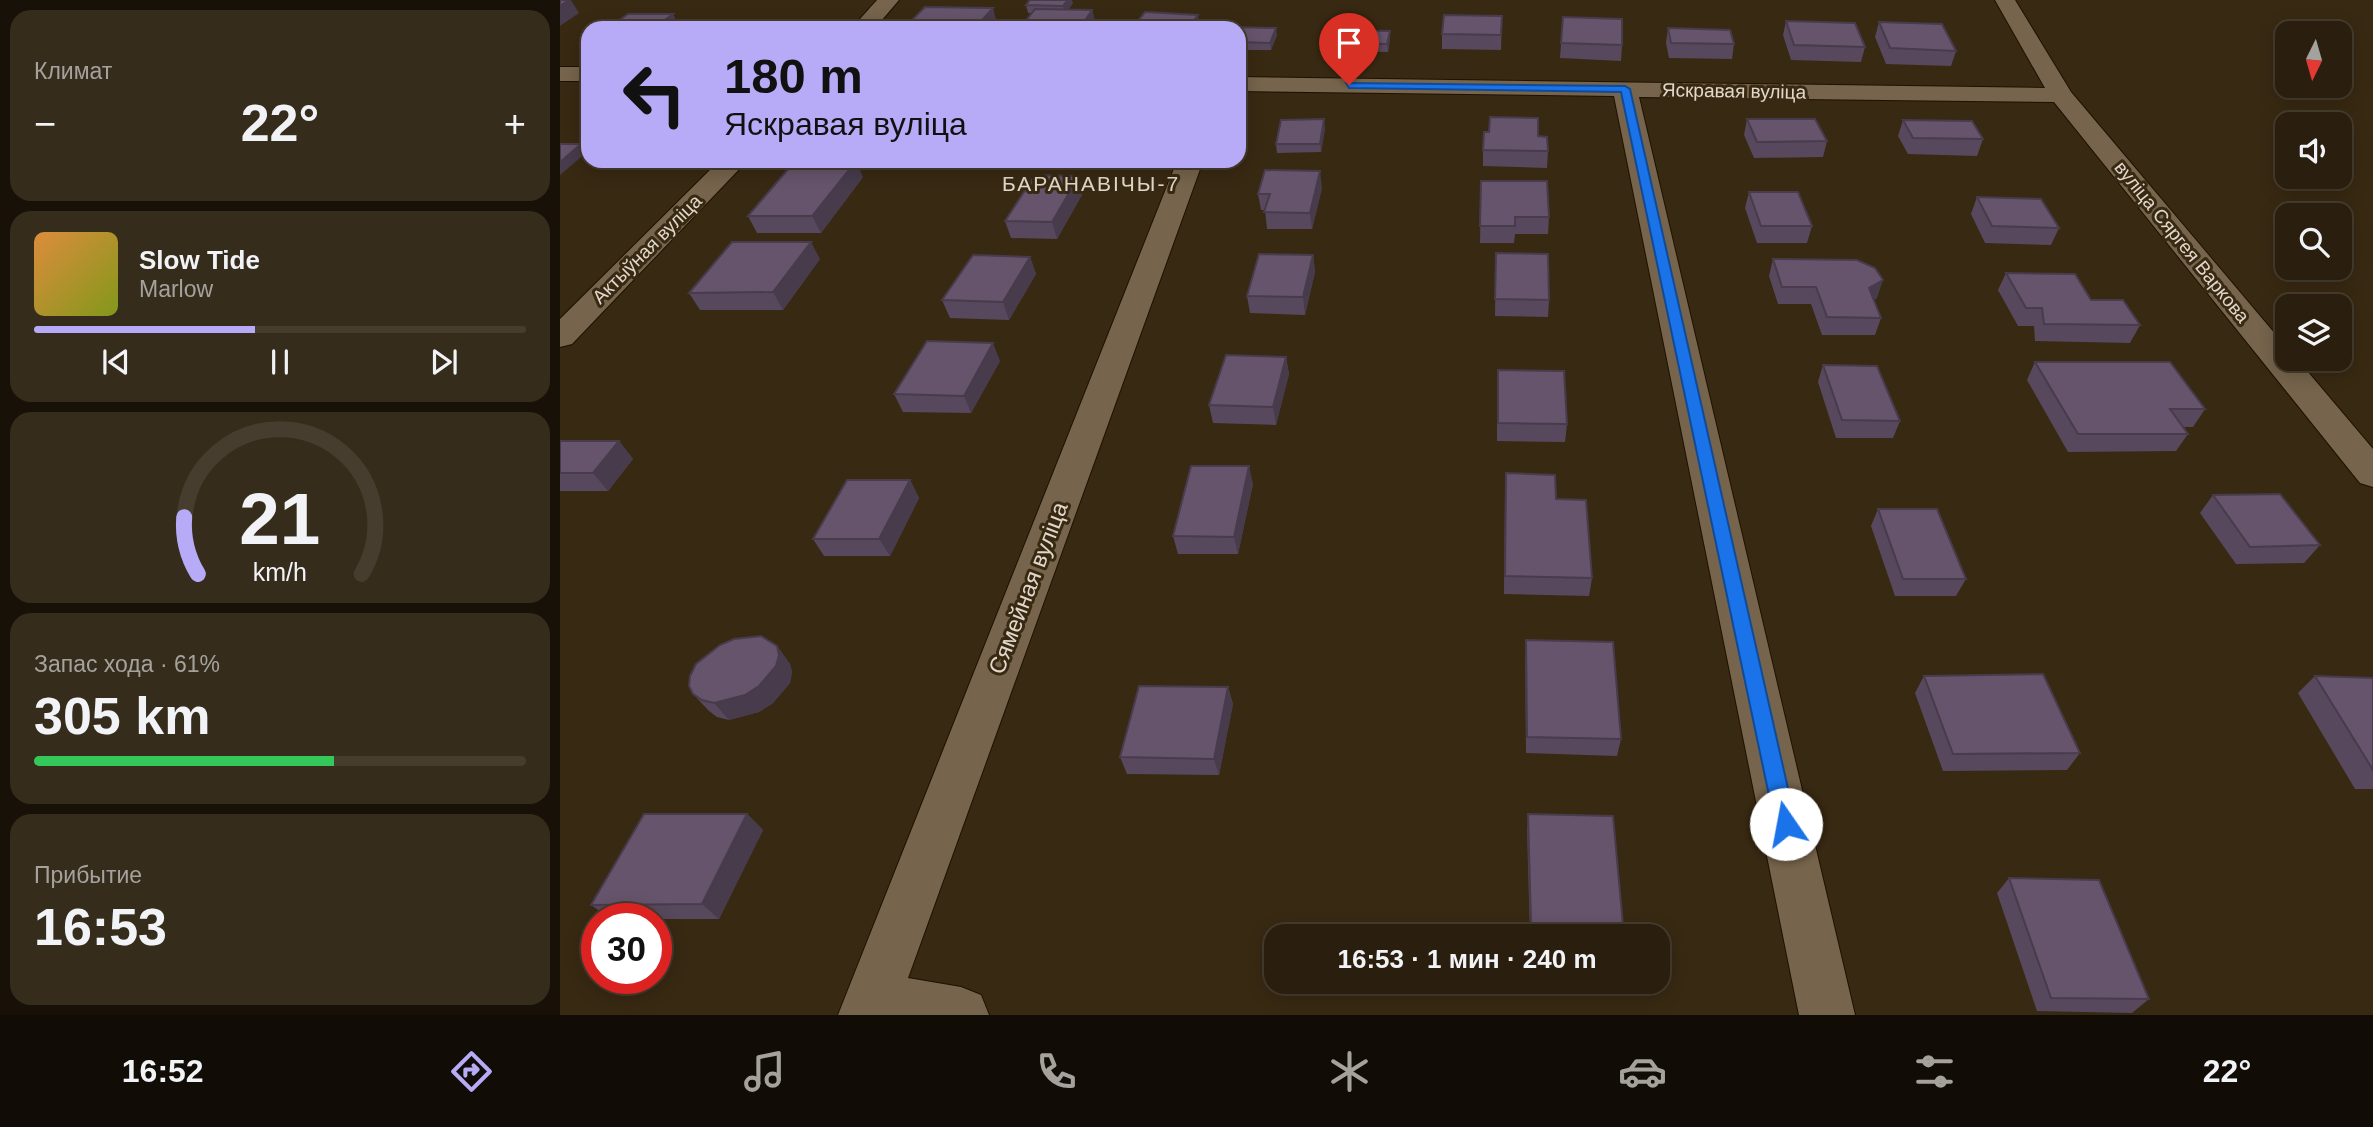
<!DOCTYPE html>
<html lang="ru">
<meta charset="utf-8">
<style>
body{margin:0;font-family:Helvetica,sans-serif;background:#362c1c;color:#f1f3f6;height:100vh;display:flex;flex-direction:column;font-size:26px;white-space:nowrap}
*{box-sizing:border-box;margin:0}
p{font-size:23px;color:#a5a29e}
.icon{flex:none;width:38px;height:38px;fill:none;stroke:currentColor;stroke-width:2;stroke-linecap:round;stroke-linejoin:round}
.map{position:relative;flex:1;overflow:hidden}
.details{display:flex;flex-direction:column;gap:10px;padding:10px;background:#171108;width:560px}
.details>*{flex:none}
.top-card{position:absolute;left:21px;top:21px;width:665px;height:147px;border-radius:21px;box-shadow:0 4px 18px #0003,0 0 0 2px #463d2e;background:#b7abf8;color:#111;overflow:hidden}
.needle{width:46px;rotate:185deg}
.fabs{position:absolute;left:1715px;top:21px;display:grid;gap:14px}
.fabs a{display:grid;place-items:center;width:77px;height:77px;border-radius:14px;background:#2a1f0e;box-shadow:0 4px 18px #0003,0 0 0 2px #463d2e;font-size:35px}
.speed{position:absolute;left:21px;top:903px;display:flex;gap:14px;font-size:35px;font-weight:700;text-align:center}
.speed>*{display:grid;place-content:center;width:91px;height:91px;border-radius:50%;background:#2a1f0e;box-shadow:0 4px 18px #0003,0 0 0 2px #463d2e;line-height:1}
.speed .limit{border:10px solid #d22;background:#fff;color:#111}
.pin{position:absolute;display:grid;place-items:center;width:60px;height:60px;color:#fff;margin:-72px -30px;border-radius:50% 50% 50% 0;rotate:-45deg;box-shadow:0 0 7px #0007}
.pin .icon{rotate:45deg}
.me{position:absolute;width:77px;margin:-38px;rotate:348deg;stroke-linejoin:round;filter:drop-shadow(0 0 5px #0008)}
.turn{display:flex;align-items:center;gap:24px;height:147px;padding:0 28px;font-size:32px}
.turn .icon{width:91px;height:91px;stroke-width:2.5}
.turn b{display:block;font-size:49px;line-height:60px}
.big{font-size:52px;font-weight:800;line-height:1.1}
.details .card{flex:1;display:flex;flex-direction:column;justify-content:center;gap:10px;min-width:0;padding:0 24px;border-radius:21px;background:#362c1c}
.details .dial{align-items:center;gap:0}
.dial svg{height:182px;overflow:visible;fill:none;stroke:#463d2e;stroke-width:7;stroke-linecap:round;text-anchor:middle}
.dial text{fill:#f1f3f6;stroke:none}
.song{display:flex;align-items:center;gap:21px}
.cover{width:84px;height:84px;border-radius:10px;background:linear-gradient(135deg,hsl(30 70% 55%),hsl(70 70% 35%))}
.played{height:7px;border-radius:4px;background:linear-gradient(90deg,#b7abf8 45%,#463d2e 45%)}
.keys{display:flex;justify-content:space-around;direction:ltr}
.heat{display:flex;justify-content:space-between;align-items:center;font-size:38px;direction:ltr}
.charge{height:10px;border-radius:5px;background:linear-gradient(90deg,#34c759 61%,#463d2e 0)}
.trip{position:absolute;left:704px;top:924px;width:406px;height:70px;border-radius:21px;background:#2a1f0e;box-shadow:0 4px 18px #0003,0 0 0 2px #463d2e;font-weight:800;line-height:70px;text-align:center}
.tab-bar{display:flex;height:112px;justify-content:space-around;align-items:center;background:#110c06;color:#a5a29e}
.tab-bar .icon{width:49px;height:49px}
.tab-bar .on{color:#b7abf8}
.tab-bar b{font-size:32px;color:#f1f3f6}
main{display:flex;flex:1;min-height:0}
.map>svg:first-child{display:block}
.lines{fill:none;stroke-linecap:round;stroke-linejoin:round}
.minor-casing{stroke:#1f1100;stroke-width:2}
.minor{fill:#76644c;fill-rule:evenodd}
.wall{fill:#58485d}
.shaded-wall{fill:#473b4c}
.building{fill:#66546c;stroke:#473b4c;stroke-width:2}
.route{fill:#1a73e8;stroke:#114b97;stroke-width:2}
.labels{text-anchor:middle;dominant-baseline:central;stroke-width:6;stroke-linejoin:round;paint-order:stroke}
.far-street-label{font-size:19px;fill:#e2d7ca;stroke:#382912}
.far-neighbourhood-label{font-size:21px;letter-spacing:2px;fill:#e2d7ca;stroke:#382912}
.street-label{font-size:23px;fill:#e2d7ca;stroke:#382912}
</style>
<main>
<section class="details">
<div class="card"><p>Климат</p>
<div class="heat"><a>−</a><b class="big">22°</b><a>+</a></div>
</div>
<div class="card">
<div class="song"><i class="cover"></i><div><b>Slow Tide</b><p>Marlow</p></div></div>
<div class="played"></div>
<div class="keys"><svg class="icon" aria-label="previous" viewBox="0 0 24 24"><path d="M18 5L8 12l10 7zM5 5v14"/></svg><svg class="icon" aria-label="pause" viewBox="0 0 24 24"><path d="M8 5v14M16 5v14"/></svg><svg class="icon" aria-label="next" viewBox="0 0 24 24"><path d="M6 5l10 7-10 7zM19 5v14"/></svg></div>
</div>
<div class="card dial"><svg viewBox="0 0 100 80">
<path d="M14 69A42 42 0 1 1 86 69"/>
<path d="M14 69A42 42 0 0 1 8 44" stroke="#b7abf8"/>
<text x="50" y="56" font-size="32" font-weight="700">21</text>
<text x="50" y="72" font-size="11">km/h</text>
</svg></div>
<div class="card"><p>Запас хода · 61%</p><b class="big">305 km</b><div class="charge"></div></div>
<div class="card"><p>Прибытие</p><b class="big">16:53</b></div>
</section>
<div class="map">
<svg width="1813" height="1015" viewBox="0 0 1813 1015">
<rect width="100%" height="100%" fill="#382912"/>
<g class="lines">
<g class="minor-casing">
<path id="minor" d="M317,0H339L315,28H292Z
M1435,0H1455L1511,92L1727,348V359H1737L1813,449V487L1800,483L1494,102L1079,97L1295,1015H1239L1054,96L679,91V77L1485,88Z
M0,67H28V81H0Z
M159,161H187L12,344L0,347V319Z
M617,161H643L348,978L401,987L421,995L429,1015H278Z"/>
</g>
<use href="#minor" class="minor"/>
</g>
<path class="wall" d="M513,3L508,10H532L536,25L534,28H460L472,13H468L466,5Z
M942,16L941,50L882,49V34Z
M1003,17L1062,45L1061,61L1000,58Z
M1226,21L1305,47L1301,62L1231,60L1223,35Z
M1319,22L1396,51L1391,66L1326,64L1315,37Z
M679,28L717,35L711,50H679Z
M1108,28L1174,44L1172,59L1109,58L1106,43Z
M830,38L828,52L770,51L769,43Z
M1187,119L1267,141L1263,157L1194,158L1184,135Z
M1343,120L1423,139L1417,156L1348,154L1338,136Z
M765,128L761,152L717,153L716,144Z
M978,136L988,151L987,168L923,166V150Z
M303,177L261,233H197L188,216Z
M921,181L989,217L988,234H955L954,243H920Z
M762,188L752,229H707L705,210H701L698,194Z
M1189,192L1252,226L1247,243H1197L1185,208Z
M523,193L497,239L451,238L445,221Z
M1417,197L1499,228L1491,245L1425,243L1411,214Z
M936,253L989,300L988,317L935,316Z
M753,255L755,272L745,315L690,313L687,296Z
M470,257L476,274L449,320L390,318L382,300Z
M260,259L223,310H140L129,293Z
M1213,259L1317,298L1314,300L1321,318L1315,335H1262L1251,304H1218L1209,276Z
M1446,273L1531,300L1580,325L1570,343L1475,341L1474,326H1458L1438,290Z
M726,357L729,374L716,425L653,423L649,405Z
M440,361L411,413L343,412L334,394Z
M1475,362L1645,409L1633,427H1623L1628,434L1616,451L1508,452L1467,380Z
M1263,365L1340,421L1333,438H1276L1258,382Z
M937,388L1007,424L1005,442L937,441Z
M0,441H59L73,459L48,491H0Z
M350,480L359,498L330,556H264L253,539Z
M693,484L678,554H618L613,536Z
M945,491L996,499L1032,578L1029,596L944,594Z
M1653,495L1760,545L1744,563L1676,564L1640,513Z
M1318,509L1406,579L1396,596H1335L1311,526Z
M966,640L1061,739L1057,756L966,753L965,657Z
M217,646L230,664L232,672L230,683L213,703L199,712L169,720L157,717L149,711L133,694Z
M1364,676L1520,753L1507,770L1383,771L1355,693Z
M1755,676L1813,678V789H1795L1738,693Z
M668,687L673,704L659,775L567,774L560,757Z
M187,814L203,830L159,919H51L31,905Z
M968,814L1063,925L1060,936H970L967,830Z
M1449,878L1589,999L1572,1013L1477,1011L1437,893Z"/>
<path class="shaded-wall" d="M9,0H11L19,13L0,26V6Z
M508,0H512L513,3L505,14L503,6Z
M433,8L437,23L433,28H415Z
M532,10L536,25L534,28H520Z
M113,14L117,22L108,28H94Z
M638,15L640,28H628Z
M716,28L717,35L711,50L710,43Z
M830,31V38L828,52L827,44Z
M764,119L765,128L761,152L760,144Z
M21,144L26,153L0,175V162Z
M296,161L303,177L261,233L252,216Z
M760,171L762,188L752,229L750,213Z
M519,176L523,193L497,239L492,222Z
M251,242L260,259L223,310L213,292Z
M753,255L755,272L745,315L743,297Z
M470,257L476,274L449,320L443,302Z
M1323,280L1317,298L1303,305L1309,288Z
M433,343L440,361L411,413L404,396Z
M726,357L729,374L716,425L713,407Z
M59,441L73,459L48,491L33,473Z
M689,466L693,484L678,554L674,537Z
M350,480L359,498L330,556L319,539Z
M217,646L230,664L232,672L230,683L213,703L199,712L169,720L154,703Z
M668,687L673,704L659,775L654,759Z
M187,814L203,830L159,919L142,904Z"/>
<path class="building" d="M0,0H9L0,6Z
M470,0H508L503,6L466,5Z
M365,7L433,8L415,28H344Z
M475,9L532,10L520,28H460Z
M585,12L638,15L628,28H572Z
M68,14H113L94,28H48Z
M884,15L942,16L941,35L882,34Z
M1003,17L1062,19V45L1001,43Z
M1226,21L1295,23L1305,47L1234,45Z
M1319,22L1382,24L1396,51L1330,48Z
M196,24H221L217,28H191Z
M671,27L716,28L710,43L679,42V28Z
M1108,28L1170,30L1174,44L1111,43Z
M774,30L830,31L827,44L769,43Z
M930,117L978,118V136L987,137L988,151L923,150L924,132H929Z
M764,119L760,144H716L721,120Z
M1187,119H1255L1267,141L1197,142Z
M1343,120L1412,121L1423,139L1353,138Z
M0,144H21L0,162Z
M235,161H296L252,216H188Z
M705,170L760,171L750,213L704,212L710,194H698Z
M475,175L519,176L492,222L445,221Z
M921,181H987L989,217H955V226H920Z
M1189,192H1238L1252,226H1201Z
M1417,197L1481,199L1499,228L1432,226Z
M172,242H251L213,292L129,293Z
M936,253L988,254L989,300L935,299Z
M699,254L753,255L743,297L687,296Z
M413,255L470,257L443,302L382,300Z
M1213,259L1297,260L1315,268L1323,280L1309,288L1321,318L1267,317L1256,287H1222Z
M1446,273L1515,274L1531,300H1563L1580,325L1484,324L1482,308H1466Z
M367,341L433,343L404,396L334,394Z
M666,355L726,357L713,407L649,405Z
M1475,362H1610L1645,409H1610L1628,434H1518Z
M1263,365L1317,366L1340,421L1282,420Z
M938,370L1004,371L1007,424L938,423Z
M0,441H59L33,473H0Z
M631,466H689L674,537L613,536Z
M946,473L995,475L996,499L1026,500L1032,578L945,576Z
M287,480H350L319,539H253Z
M1720,494L1760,545L1690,547L1653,495Z
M1318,509H1377L1406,579H1343Z
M201,636L217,646L219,655L216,666L199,686L185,695L154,703L142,700L133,694L129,686L130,676L136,664L160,645L174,639Z
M966,640L1053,642L1061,739L967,737Z
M1483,674L1520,753L1393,754L1364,676Z
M1755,676L1813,678V770Z
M579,686L668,687L654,759L560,757Z
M84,814H187L142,904L31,905Z
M968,814L1053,816L1063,925L971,923Z
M1449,878L1539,880L1589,999L1491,998Z"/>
<path class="route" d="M786,83L1065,86L1070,89L1236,824L1233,831L1226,834L1218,831L1215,824L1061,92L789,88Z"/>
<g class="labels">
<g class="far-street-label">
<text transform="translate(1174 91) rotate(1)">Яскравая вуліца</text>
<text transform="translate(1622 242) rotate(51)">вуліца Сяргея Варкова</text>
<text transform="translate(87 249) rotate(-45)">Актыўная вуліца</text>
</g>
<g class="far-neighbourhood-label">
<text x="531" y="183">БАРАНАВІЧЫ-7</text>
</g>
<g class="street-label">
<text transform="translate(468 588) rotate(-69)">Сямейная вуліца</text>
</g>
</g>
</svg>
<div class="fabs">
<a><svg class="needle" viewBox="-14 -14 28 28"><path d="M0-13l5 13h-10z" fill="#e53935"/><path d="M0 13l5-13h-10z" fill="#a5a29e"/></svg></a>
<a><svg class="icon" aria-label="sound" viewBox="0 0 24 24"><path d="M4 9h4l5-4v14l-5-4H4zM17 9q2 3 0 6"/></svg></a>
<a><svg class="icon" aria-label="search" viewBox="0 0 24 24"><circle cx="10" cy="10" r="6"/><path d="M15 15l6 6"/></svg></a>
<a><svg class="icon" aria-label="layers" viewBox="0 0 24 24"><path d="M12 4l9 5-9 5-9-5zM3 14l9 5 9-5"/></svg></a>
</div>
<div class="speed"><div class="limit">30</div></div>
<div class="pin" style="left:789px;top:85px;background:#d93025"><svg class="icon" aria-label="arrive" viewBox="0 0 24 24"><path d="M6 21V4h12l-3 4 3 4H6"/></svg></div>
<svg class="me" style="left:1226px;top:824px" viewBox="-20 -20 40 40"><circle r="19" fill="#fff"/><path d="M0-13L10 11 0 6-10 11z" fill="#1a73e8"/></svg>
<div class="trip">16:53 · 1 мин · 240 m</div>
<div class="top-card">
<div class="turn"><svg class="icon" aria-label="left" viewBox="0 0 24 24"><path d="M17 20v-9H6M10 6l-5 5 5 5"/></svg><div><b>180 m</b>Яскравая вуліца</div></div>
</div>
</div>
</main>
<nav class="tab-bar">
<b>16:52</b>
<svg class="icon on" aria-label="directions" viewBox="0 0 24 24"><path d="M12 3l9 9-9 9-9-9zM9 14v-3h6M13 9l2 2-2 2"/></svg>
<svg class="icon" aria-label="music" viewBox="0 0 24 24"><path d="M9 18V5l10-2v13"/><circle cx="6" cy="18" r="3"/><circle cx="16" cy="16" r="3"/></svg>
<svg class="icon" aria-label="phone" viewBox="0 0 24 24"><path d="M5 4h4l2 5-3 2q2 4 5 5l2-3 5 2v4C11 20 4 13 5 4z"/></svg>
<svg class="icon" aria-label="climate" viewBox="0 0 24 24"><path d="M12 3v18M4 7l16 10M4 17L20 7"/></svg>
<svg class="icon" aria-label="car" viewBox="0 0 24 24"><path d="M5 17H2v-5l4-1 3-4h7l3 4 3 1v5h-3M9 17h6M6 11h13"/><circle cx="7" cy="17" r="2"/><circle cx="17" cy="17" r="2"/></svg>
<svg class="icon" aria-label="filters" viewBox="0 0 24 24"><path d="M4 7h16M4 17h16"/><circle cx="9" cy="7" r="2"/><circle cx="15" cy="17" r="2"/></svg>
<b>22°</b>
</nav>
